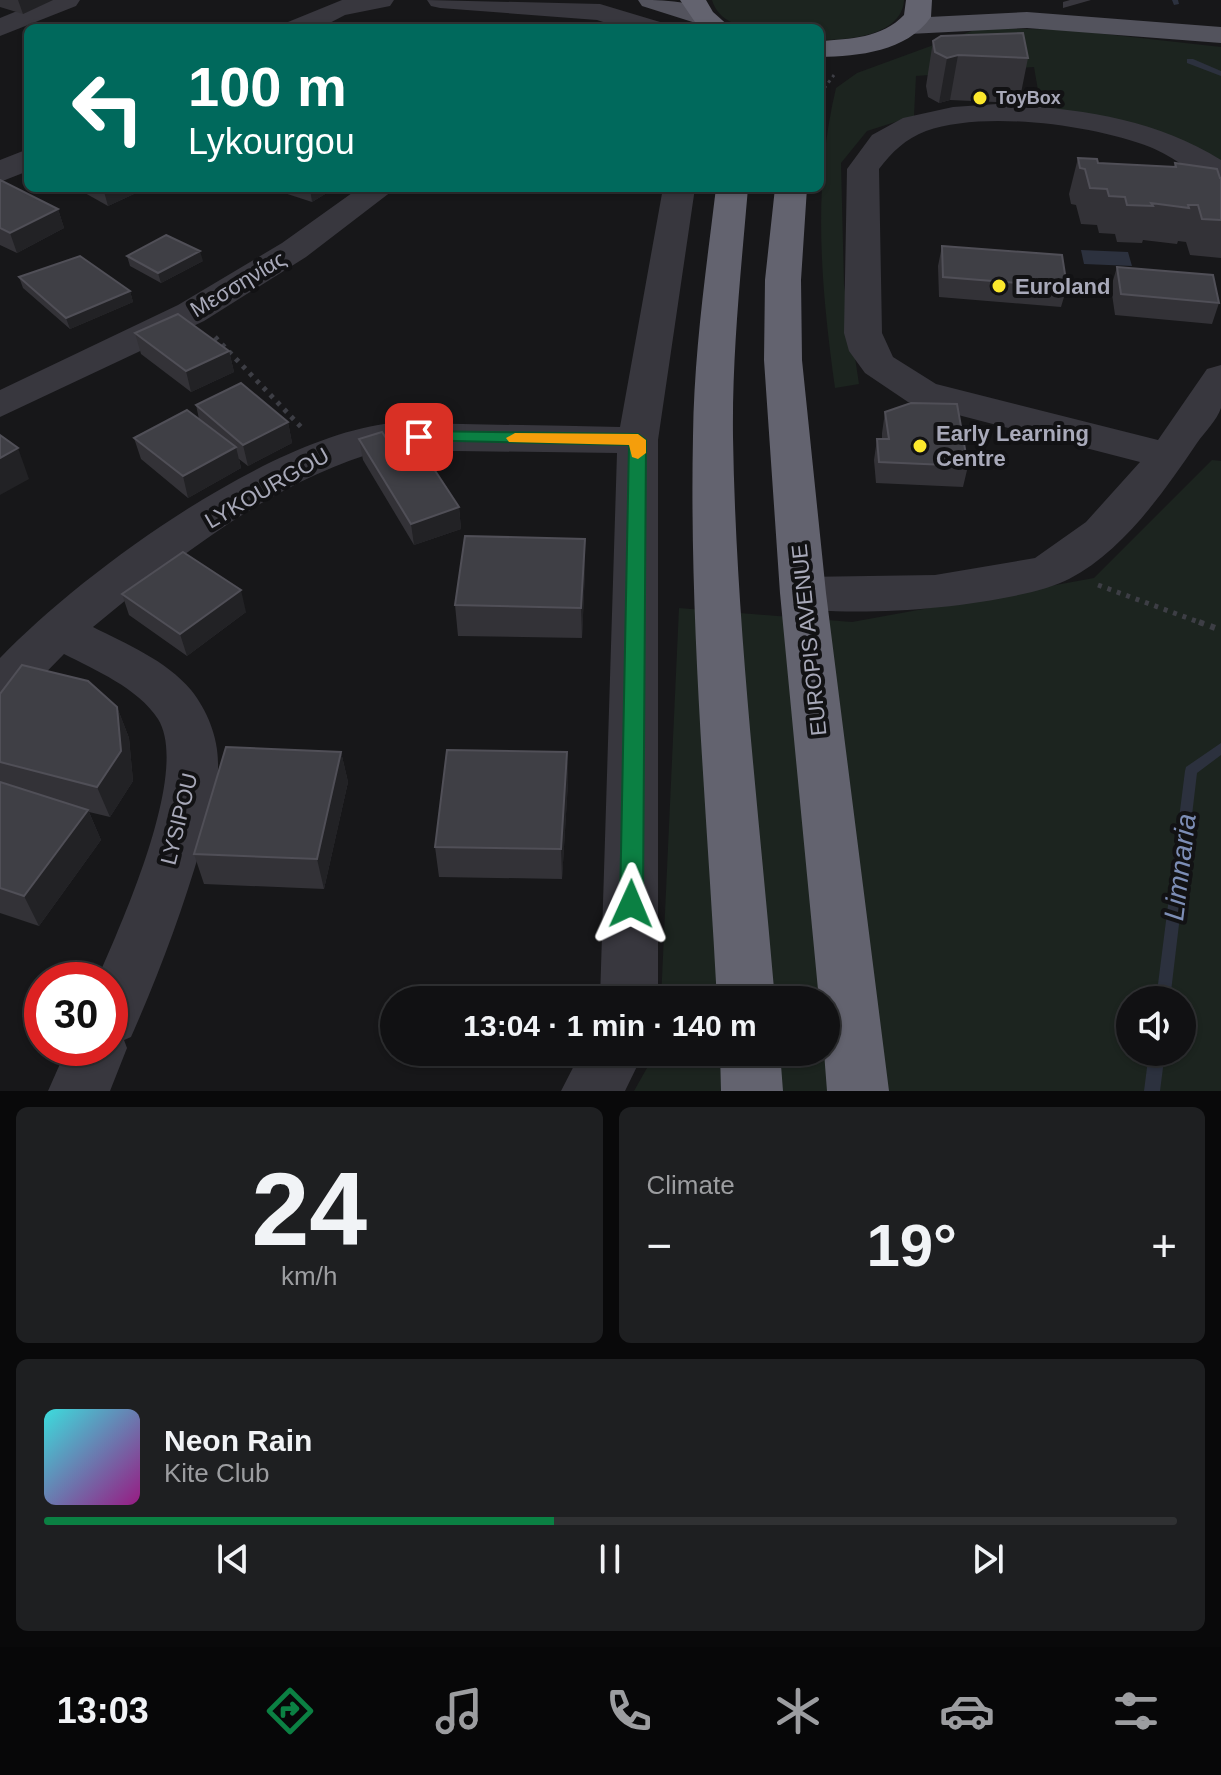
<!DOCTYPE html>
<meta charset="utf-8">
<style>
body{margin:0;font-family:Arial,sans-serif;background:#1e1f21;color:#f1f3f6;height:100vh;display:flex;flex-direction:column;font-size:30px;white-space:nowrap}
*{box-sizing:border-box;margin:0}
p{font-size:26px;color:#9c9da0}
.icon{flex:none;width:44px;height:44px;fill:none;stroke:currentColor;stroke-width:2;stroke-linecap:round;stroke-linejoin:round}
.map{position:relative;height:1091px;overflow:hidden}
.details{display:flex;flex-direction:column;gap:16px;padding:16px;background:#09090a;flex:1}
.details>*{flex:none}
.guide{position:absolute;left:24px;top:24px;width:800px;height:168px;border-radius:12px;box-shadow:0 2px 6px #0004,0 0 0 2px #303133;background:#00695c;color:#fff;overflow:hidden}
.fabs{position:absolute;left:1116px;top:986px;display:grid;gap:16px}
.fabs a{display:grid;place-items:center;width:80px;height:80px;border-radius:50%;background:#111113;box-shadow:0 2px 6px #0004,0 0 0 2px #303133;font-size:40px}
.speed{position:absolute;left:24px;top:962px;display:flex;gap:16px;font-size:40px;font-weight:700;text-align:center}
.speed>*{display:grid;place-content:center;width:104px;height:104px;border-radius:50%;background:#111113;box-shadow:0 2px 6px #0004,0 0 0 2px #303133;line-height:1}
.speed .limit{border:12px solid #d22;background:#fff;color:#111}
.pin{position:absolute;display:grid;place-items:center;width:68px;height:68px;color:#fff;margin:-34px;border-radius:16px;box-shadow:0 4px 12px #0006}
.me{position:absolute;width:88px;margin:-44px;rotate:1deg;stroke-linejoin:round;filter:drop-shadow(0 0 6px #0008)}
.turn{display:flex;align-items:center;gap:28px;height:168px;padding:0 32px;font-size:36px}
.turn .icon{width:104px;height:104px;stroke-width:2.5}
.turn b{display:block;font-size:56px;line-height:68px}
.big{font-size:60px;font-weight:600;line-height:1.1}
.details .card{flex:1;display:flex;flex-direction:column;justify-content:center;gap:12px;min-width:0;padding:0 28px;border-radius:12px;background:#1e1f21}
.details .dial{align-items:center;gap:0}
.dial b{font-size:104px;line-height:1}
.song{display:flex;align-items:center;gap:24px}
.cover{width:96px;height:96px;border-radius:12px;background:linear-gradient(135deg,hsl(180 70% 55%),hsl(310 70% 35%))}
.played{height:8px;border-radius:4px;background:linear-gradient(90deg,#0b8043 45%,#303133 45%)}
.keys{display:flex;justify-content:space-around;direction:ltr}
.heat{display:flex;justify-content:space-between;align-items:center;font-size:44px;direction:ltr}
.details .tiles{flex:1;display:grid;gap:16px;grid-template-columns:1fr 1fr}
.card:last-child{grid-column:span 2}
.trip{position:absolute;left:380px;top:986px;width:460px;height:80px;border-radius:40px;background:#111113;box-shadow:0 2px 6px #0004,0 0 0 2px #303133;font-weight:600;line-height:80px;text-align:center}
.dock{display:flex;height:128px;justify-content:space-around;align-items:center;background:#070708;color:#9c9da0}
.dock .icon{width:56px;height:56px}
.dock .current{color:#0b8043}
.dock b{font-size:36px;color:#f1f3f6}
.map>svg:first-child{display:block}
.green{fill:#1c241f;fill-rule:evenodd}
.water{fill:#2c313e}
.lines{fill:none;stroke-linecap:round;stroke-linejoin:round}
.stream{fill:#2c313e;fill-rule:evenodd}
.path-far2{stroke:#3d3e45;stroke-width:3;stroke-dasharray:3 4;stroke-linecap:butt}
.path-far1{stroke:#3d3e45;stroke-width:5;stroke-dasharray:4 6;stroke-linecap:butt}
.path{stroke:#3d3e45;stroke-width:6;stroke-dasharray:5 7;stroke-linecap:butt}
.lane{fill:#38373e;fill-rule:evenodd}
.street{fill:#38373e;fill-rule:evenodd}
.primary{fill:#53535d;fill-rule:evenodd}
.highway{fill:#63636f;fill-rule:evenodd}
.wall{fill:#333237}
.shaded-wall{fill:#222225}
.building{fill:#3f3f45;stroke:#504f57;stroke-width:2}
.route{fill:#0b8043;stroke:#07532c;stroke-width:2}
.slow{fill:#f59e0b}
.poi-dot{fill:#fce82c;stroke:#121214;stroke-width:3}
.labels{text-anchor:middle;dominant-baseline:central;stroke-width:8;stroke-linejoin:round;paint-order:stroke}
.far-poi-label{font-size:18px;font-weight:bold;fill:#a8a9b9;stroke:#121214;text-anchor:start}
.street-label{font-size:22px;fill:#a8a9b9;stroke:#121214}
.poi-label{font-size:22px;font-weight:bold;fill:#a8a9b9;stroke:#121214;text-anchor:start}
.near-water-label{font-size:28px;font-style:italic;fill:#7d8eb6;stroke:#121214}
</style>
<div class="map">
<svg width="1221" height="1091" viewBox="0 0 1221 1091">
<rect width="100%" height="100%" fill="#171719"/>
<path class="green" d="M712,0H904V1C901,36 848,40 820,40V28C788,28 724,40 712,0Z
M980,28L1069,30L1221,47V163L1041,108L1034,67L916,76L914,116L867,131L841,163L844,285L859,384L835,388C821,286 812,189 836,88L857,73Z
M1212,460L1221,461V1091H634L656,1052H826V1000H661L679,608L852,622L1094,578ZM1130,1000H1182V1052H1130Z"/>
<path class="water" d="M1081,250L1128,252L1132,266L1084,264Z"/>
<g class="lines">
<path class="stream" d="M1172,0H1178L1179,4L1174,5Z
M1187,59H1193L1221,71V76L1187,63Z
M1221,743V755L1197,773L1170,1000H1156L1185,771L1186,767Z
M1149,1052H1165L1160,1091H1144Z"/>
<path class="path-far2" d="M820,94L834,75"/>
<path class="path-far1" d="M215,337L302,428
M1098,585L1204,624"/>
<path class="path" d="M1199,622L1221,630"/>
<path class="lane" d="M1070,0H1091L1063,8V2Z"/>
<path class="street" d="M44,0H80L76,6L0,36V18Z
M342,0H394L390,6L345,15L320,28H284L288,22Z
M427,0L600,4L660,22L664,28H622L597,20L440,8L431,6Z
M997,104C1075,108 1154,118 1221,160V184C1196,177 1175,157 1150,147C1093,125 984,110 926,131C905,139 892,152 879,169L882,333L893,357L936,384L1158,440L1207,369L1221,365C1221,378 1221,396 1221,408C1217,420 1204,433 1197,443C1163,493 1123,551 1069,579C1017,606 842,621 787,605L780,593L787,581L803,577L935,575L1035,558L1086,522L1140,462L908,402L865,373L849,351L844,333L847,169L872,135L903,118L953,107Z
M28,149V171L0,182V160Z
M359,188H396L306,257L204,321L0,417V390L178,305L282,243Z
M663,188H695L658,440V1000H600L617,453L383,450C274,480 179,556 93,627C126,644 166,660 191,690C207,710 218,737 218,763C219,792 209,820 201,847C182,912 158,976 131,1037L124,1040L127,1048L110,1091H48L67,1048H110V980H97C120,926 191,772 158,719C138,688 95,670 64,654L17,702L0,708V658C84,571 262,442 384,424C409,420 436,424 462,424C515,425 567,426 620,427Z
M581,1052H644L625,1091H561Z"/>
<path class="primary" d="M638,0C660,0 701,0 716,17L712,23L702,25L642,6Z
M1027,12L1221,27V43L1027,28L909,34L899,32L895,26L899,20L909,18Z"/>
<path class="highway" d="M680,0H706L713,12L731,28H699Z
M906,0H932L931,17C906,52 859,56 820,57V41C850,39 882,38 904,15Z
M716,188H748C741,271 732,353 733,437C736,625 759,812 775,1000H717C707,812 689,624 693,436C694,353 706,270 716,188Z
M775,188H807L801,280L802,360L826,593L889,1091H827L824,1052L826,1000H819L780,593L764,360L765,280Z
M720,1052H780L783,1091H721Z"/>
</g>
<path class="wall" d="M0,0H53L23,14L0,7Z
M933,41L1028,58L1019,103L950,100L939,103L928,97L926,86Z
M1078,158L1098,163L1174,167L1175,163L1221,178V258L1190,255L1186,242L1178,241L1177,244L1143,240L1142,243L1117,242L1115,234L1099,233L1097,225L1081,224L1076,205L1071,204L1069,194Z
M0,180L58,209L64,228L17,253L0,245Z
M76,188H147L108,206Z
M269,188H335L312,202Z
M942,246L1067,287L1061,307L939,297L938,266Z
M127,256L203,261L161,283L130,266Z
M1117,267L1219,303L1212,324L1115,315L1111,287Z
M19,277L130,291L133,302L70,329L23,288Z
M135,333L229,351L234,372L191,392L141,354Z
M196,405L288,422L292,443L248,466L239,459L241,468L188,498L141,459L134,438L199,419Z
M885,412L968,466L963,487L876,483L874,460L877,439H882V433Z
M386,438L459,507L461,529L414,545L363,460L359,439Z
M585,539V570L582,638L458,636L455,605Z
M122,594L246,612L187,656L129,615Z
M0,694L117,707L129,738L133,781L110,817L89,812L101,840L39,926L0,913Z
M341,752L348,782L324,889L204,884L194,854Z
M567,752L568,782L562,879L439,877L435,847Z"/>
<path class="shaded-wall" d="M18,0H53L23,14Z
M958,55L950,100L939,103L947,58Z
M103,188H147L108,206Z
M310,188H335L312,202Z
M58,209L64,228L17,253L10,233Z
M200,251L203,261L161,283L158,273Z
M130,291L133,302L70,329L66,318Z
M229,351L234,372L191,392L186,371Z
M288,422L292,443L248,466L243,445Z
M236,447L241,468L188,498L183,476Z
M18,448L29,479L0,495V458Z
M459,507L461,529L414,545L411,524Z
M585,539V570L582,638L581,608Z
M241,590L246,612L187,656L180,634Z
M117,707L129,738L133,781L110,817L97,787Z
M341,752L348,782L324,889L317,859Z
M567,752L568,782L562,879L561,849Z
M88,810L101,840L39,926L24,896Z"/>
<path class="building" d="M1023,33L1028,58L958,55L947,58L935,52L933,41L941,36Z
M1078,158L1097,159L1098,163L1176,167L1175,163L1217,169L1220,178H1221V220L1202,219L1198,205H1188L1189,208L1151,203L1153,206L1127,205L1125,197L1109,196L1107,189L1090,188L1085,169L1080,168Z
M0,180L58,209L10,233L0,228Z
M166,235L200,251L158,273L127,256Z
M942,246L1062,255L1067,287L943,277Z
M80,256L130,291L66,318L19,277Z
M1117,267L1213,275L1219,303L1121,294Z
M178,314L229,351L186,371L135,333Z
M241,383L288,422L243,445L196,405Z
M911,403L957,404L968,466L879,462L877,439H889L885,412Z
M187,410L236,447L183,476L134,438Z
M409,431L459,507L411,524L359,439L382,432L386,438Z
M0,435L18,448L0,458Z
M465,536L585,539L581,608L455,605Z
M183,552L241,590L180,634L122,594Z
M22,665L88,681L117,707L121,751L97,787L0,762V694Z
M226,747L341,752L317,859L194,854Z
M447,750L567,752L561,849L435,847Z
M0,782L88,810L24,896L0,888Z"/>
<path class="route" d="M419,431L638,434L646,440L643,904L640,911L631,914L623,911L620,904L629,445L413,440V433Z"/>
<path class="slow" d="M515,433L638,434L646,440V453L638,459L632,457L629,445L509,442L506,438Z"/>
<g class="poi-dot">
<circle cx="980" cy="98" r="8"/>
<circle cx="999" cy="286" r="8"/>
<circle cx="920" cy="446" r="8"/>
</g>
<g class="labels">
<g class="far-poi-label">
<text x="996" y="98">ToyBox</text>
</g>
<g class="street-label">
<text transform="translate(238 284) rotate(-31)">Μεσσηνίας</text>
<text transform="translate(267 488) rotate(-30)">LYKOURGOU</text>
<text transform="translate(809 640) rotate(-96)">EUROPIS AVENUE</text>
<text transform="translate(179 819) rotate(-76)">LYSIPOU</text>
</g>
<g class="poi-label">
<text x="1015" y="286">Euroland</text>
<text x="936" y="433">Early Learning<tspan x="936" dy="25">Centre</tspan></text>
</g>
<g class="near-water-label">
<text transform="translate(1180 867) rotate(-83)">Limnaria</text>
</g>
</g>
</svg>
<div class="fabs">
<a><svg class="icon" aria-label="sound" viewBox="0 0 24 24"><path d="M4 9h4l5-4v14l-5-4H4zM17 9q2 3 0 6"/></svg></a>
</div>
<div class="speed"><div class="limit">30</div></div>
<div class="pin" style="left:419px;top:437px;background:#d93025"><svg class="icon" aria-label="arrive" viewBox="0 0 24 24"><path d="M6 21V4h12l-3 4 3 4H6"/></svg></div>
<svg class="me" style="left:631px;top:904px" viewBox="-20 -20 40 40"><path d="M0-17L14 15 0 8-14 15z" fill="#0b8043" stroke="#fff" stroke-width="4"/></svg>
<div class="trip">13:04 · 1 min · 140 m</div>
<div class="guide">
<div class="turn"><svg class="icon" aria-label="left" viewBox="0 0 24 24"><path d="M17 20v-9H6M10 6l-5 5 5 5"/></svg><div><b>100 m</b>Lykourgou</div></div>
</div>
</div>
<section class="details">
<div class="tiles">
<div class="card dial"><b>24</b><p>km/h</p></div>
<div class="card"><p>Climate</p>
<div class="heat"><a>−</a><b class="big">19°</b><a>+</a></div>
</div>
<div class="card">
<div class="song"><i class="cover"></i><div><b>Neon Rain</b><p>Kite Club</p></div></div>
<div class="played"></div>
<div class="keys"><svg class="icon" aria-label="previous" viewBox="0 0 24 24"><path d="M18 5L8 12l10 7zM5 5v14"/></svg><svg class="icon" aria-label="pause" viewBox="0 0 24 24"><path d="M8 5v14M16 5v14"/></svg><svg class="icon" aria-label="next" viewBox="0 0 24 24"><path d="M6 5l10 7-10 7zM19 5v14"/></svg></div>
</div>
</div>
</section>
<nav class="dock">
<b>13:03</b>
<svg class="icon current" aria-label="directions" viewBox="0 0 24 24"><path d="M12 3l9 9-9 9-9-9zM9 14v-3h6M13 9l2 2-2 2"/></svg>
<svg class="icon" aria-label="music" viewBox="0 0 24 24"><path d="M9 18V5l10-2v13"/><circle cx="6" cy="18" r="3"/><circle cx="16" cy="16" r="3"/></svg>
<svg class="icon" aria-label="phone" viewBox="0 0 24 24"><path d="M5 4h4l2 5-3 2q2 4 5 5l2-3 5 2v4C11 20 4 13 5 4z"/></svg>
<svg class="icon" aria-label="climate" viewBox="0 0 24 24"><path d="M12 3v18M4 7l16 10M4 17L20 7"/></svg>
<svg class="icon" aria-label="car" viewBox="0 0 24 24"><path d="M5 17H2v-5l4-1 3-4h7l3 4 3 1v5h-3M9 17h6M6 11h13"/><circle cx="7" cy="17" r="2"/><circle cx="17" cy="17" r="2"/></svg>
<svg class="icon" aria-label="filters" viewBox="0 0 24 24"><path d="M4 7h16M4 17h16"/><circle cx="9" cy="7" r="2"/><circle cx="15" cy="17" r="2"/></svg>
</nav>
